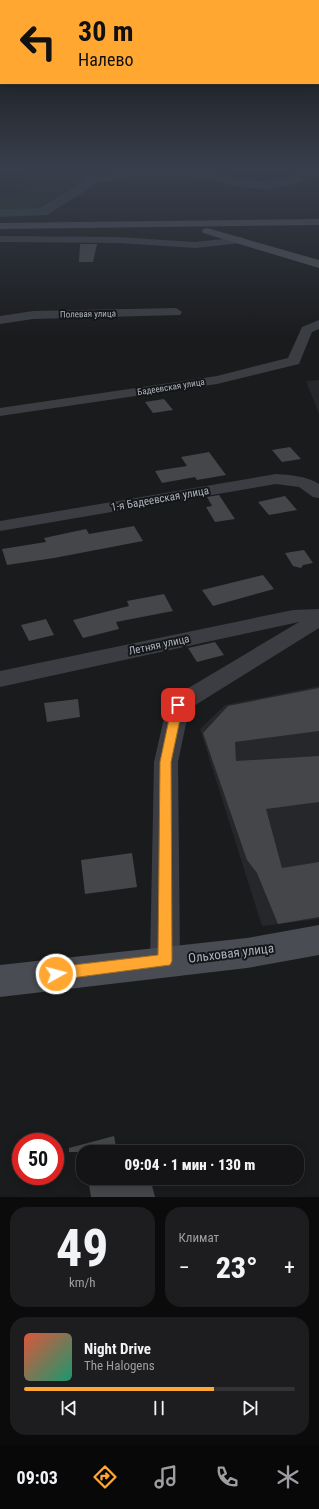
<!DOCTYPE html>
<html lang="ru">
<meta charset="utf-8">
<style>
body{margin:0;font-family:"Roboto Condensed",sans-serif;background:#1d1d1f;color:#f1f3f6;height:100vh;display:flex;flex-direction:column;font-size:15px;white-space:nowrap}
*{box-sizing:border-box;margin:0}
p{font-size:13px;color:#9d9ea1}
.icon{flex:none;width:22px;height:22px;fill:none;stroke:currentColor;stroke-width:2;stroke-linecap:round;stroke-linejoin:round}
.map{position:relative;height:1197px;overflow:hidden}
.drawer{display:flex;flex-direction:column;gap:10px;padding:10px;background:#0b0b0c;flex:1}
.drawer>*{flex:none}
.top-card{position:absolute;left:0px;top:0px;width:319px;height:84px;box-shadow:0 2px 10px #0003,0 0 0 1px #333335;background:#ffa731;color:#111;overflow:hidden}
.speed{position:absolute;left:12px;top:1133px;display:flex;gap:8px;font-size:20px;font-weight:700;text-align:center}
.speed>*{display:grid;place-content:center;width:52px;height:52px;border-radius:50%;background:#141416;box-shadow:0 2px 10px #0003,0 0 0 1px #333335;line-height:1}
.speed .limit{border:6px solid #d22;background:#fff;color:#111}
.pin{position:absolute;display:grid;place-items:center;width:34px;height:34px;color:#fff;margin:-17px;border-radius:8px;box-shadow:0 2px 6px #0006}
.me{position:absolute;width:44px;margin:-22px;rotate:83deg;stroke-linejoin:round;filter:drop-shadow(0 0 3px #0008)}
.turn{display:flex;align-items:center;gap:14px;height:84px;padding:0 12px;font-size:18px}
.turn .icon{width:52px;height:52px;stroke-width:2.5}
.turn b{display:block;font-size:28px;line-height:34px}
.big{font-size:30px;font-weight:800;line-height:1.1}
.drawer .widget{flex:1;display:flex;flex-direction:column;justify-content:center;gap:6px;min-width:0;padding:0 14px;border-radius:16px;background:#1d1d1f}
.drawer .dial{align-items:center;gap:0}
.dial b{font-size:52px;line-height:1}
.song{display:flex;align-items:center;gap:12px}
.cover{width:48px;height:48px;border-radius:6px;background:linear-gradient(135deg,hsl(10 70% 55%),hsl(160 70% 35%))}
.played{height:4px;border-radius:2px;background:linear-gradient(90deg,#ffa731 70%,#333335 70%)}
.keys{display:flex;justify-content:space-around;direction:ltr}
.heat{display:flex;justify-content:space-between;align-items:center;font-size:22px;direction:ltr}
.drawer .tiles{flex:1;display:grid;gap:10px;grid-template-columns:1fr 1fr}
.widget:last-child{grid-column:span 2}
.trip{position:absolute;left:76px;top:1145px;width:228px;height:40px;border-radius:16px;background:#141416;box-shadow:0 2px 10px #0003,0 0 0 1px #333335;font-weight:800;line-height:40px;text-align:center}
.menu{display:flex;height:64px;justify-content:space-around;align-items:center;background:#080809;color:#9d9ea1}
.menu .icon{width:28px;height:28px}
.menu .on{color:#ffa731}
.menu b{font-size:18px;color:#f1f3f6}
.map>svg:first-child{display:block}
.built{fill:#26272a}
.green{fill:#202920}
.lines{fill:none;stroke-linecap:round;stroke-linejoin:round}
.river{fill:#2f3c43;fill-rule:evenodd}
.building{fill:#44464a}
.street{fill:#3b3d43;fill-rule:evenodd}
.secondary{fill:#494c53;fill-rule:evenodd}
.route{fill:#ffa731;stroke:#a66d20}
.labels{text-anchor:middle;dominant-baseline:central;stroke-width:4;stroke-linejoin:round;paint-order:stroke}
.far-street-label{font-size:9px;fill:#acb3be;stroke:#151618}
.street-label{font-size:11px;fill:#acb3be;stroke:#151618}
.near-street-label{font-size:13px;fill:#acb3be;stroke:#151618}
</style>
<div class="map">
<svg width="319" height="1197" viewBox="0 0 319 1197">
<rect width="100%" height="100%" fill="#1a1b1d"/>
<path class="built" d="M319,380V414L306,381Z
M319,686V919L262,926L200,729L225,705Z"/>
<path class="green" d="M32,170H98L101,173L33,210H0V193L15,194L34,186L23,181L22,176Z"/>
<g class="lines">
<path class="river" d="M144,170C166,170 188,170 209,172C228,175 246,182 266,181C285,181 301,170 319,170V174L297,184L266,189L242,187L209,180L150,177L99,182L47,215L0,217V209L39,208L92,176Z"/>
</g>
<path class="building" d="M80,244H97L93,262H79Z
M164,399L173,410L153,413L145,402Z
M290,447L301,459L282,462L272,450Z
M209,452L226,475L197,480L195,477L162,483L155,471L187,466L181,457Z
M219,495L235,519L215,522L206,507L212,506L207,497Z
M285,496L297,510L269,515L258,502Z
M134,526L143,541L54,558L7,565L2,549L46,542L44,538L86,529L89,534Z
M304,550L313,563L303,565L301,568L293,566L285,553Z
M263,575L274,589L213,606L202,590Z
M164,594L173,611L116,622L119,629L83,638L73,620L129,606L127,601Z
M46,619L54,635L29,641L21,625Z
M215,642L224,655L197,662L188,648Z
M319,688V731L235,742L236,761L319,756V802L266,809L282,868L319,862V917L278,924L257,873L247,860L203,733L228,706Z
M78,699L80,717L47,722L44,703Z
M132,853L137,887L85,894L81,860Z
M114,1136L117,1152H69V1148Z
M88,1178H150L155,1197H91Z"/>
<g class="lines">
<path class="street" d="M0,236L119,237L195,242L241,237L246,240L241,243L195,248L119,243L0,242Z
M176,308L182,312L180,315L33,319L0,324V316L33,311Z
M319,320V329L312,332L299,364L217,384L0,416V408L217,376L288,358L302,327Z
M276,474C290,475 307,476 319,484V498L313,497L299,487L276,484L0,531V521Z
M319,609V628L189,709L178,762L180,961L176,971L165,975L154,971L150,961L154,762L167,705L170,699L299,622L0,687V671L293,610Z"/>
<path class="secondary" d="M319,219V225L0,229V223Z
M207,228L319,260V268L203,233L202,231L203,229Z
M319,925V955L247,968L0,997V965L247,938Z"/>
</g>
<linearGradient id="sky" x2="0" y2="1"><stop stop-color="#0e0f10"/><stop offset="0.5" stop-color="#383f4c"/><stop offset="1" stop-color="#383f4c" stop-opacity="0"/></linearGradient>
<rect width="319" height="338" fill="url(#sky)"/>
<path class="route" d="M178,702L183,705L171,762L172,961L170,965L56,980L51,978L49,974L51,969L56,967L158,955L160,762L172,705Z"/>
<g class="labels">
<g class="far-street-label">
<text transform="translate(88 314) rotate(-1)">Полевая улица</text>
<text transform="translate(171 387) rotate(-9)">Бадеевская улица</text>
</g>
<g class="street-label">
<text transform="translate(160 499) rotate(-10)">1-я Бадеевская улица</text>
<text transform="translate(159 645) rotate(-12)">Летняя улица</text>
</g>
<g class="near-street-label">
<text transform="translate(231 953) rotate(-7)">Ольховая улица</text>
</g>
</g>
</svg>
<div class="speed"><div class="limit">50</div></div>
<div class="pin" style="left:178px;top:705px;background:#d93025"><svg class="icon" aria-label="arrive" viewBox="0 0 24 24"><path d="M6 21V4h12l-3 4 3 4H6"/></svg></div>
<svg class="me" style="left:56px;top:974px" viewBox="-20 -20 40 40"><circle r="17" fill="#ffa731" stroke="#fff" stroke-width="3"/><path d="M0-11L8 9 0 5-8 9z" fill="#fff"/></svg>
<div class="trip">09:04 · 1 мин · 130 m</div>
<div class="top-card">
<div class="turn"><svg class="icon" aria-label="left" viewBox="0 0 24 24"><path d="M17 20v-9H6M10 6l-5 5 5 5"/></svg><div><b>30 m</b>Налево</div></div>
</div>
</div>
<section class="drawer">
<div class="tiles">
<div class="widget dial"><b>49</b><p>km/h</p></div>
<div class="widget"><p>Климат</p>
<div class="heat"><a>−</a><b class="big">23°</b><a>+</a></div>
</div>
<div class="widget">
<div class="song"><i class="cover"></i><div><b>Night Drive</b><p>The Halogens</p></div></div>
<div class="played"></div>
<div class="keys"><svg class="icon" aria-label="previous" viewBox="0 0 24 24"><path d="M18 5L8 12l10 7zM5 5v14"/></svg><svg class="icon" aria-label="pause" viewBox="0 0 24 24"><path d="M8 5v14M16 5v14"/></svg><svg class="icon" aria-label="next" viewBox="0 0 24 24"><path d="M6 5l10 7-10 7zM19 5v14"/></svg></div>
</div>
</div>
</section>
<nav class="menu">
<b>09:03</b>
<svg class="icon on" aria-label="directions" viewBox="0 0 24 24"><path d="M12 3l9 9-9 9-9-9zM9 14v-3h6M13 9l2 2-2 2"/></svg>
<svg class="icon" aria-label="music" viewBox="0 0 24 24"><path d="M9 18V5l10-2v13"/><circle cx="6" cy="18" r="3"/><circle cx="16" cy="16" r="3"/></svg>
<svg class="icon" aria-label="phone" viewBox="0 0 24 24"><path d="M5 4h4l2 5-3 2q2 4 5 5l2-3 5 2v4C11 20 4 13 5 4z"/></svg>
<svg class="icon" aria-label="climate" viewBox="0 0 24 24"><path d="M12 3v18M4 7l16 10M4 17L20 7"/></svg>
</nav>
